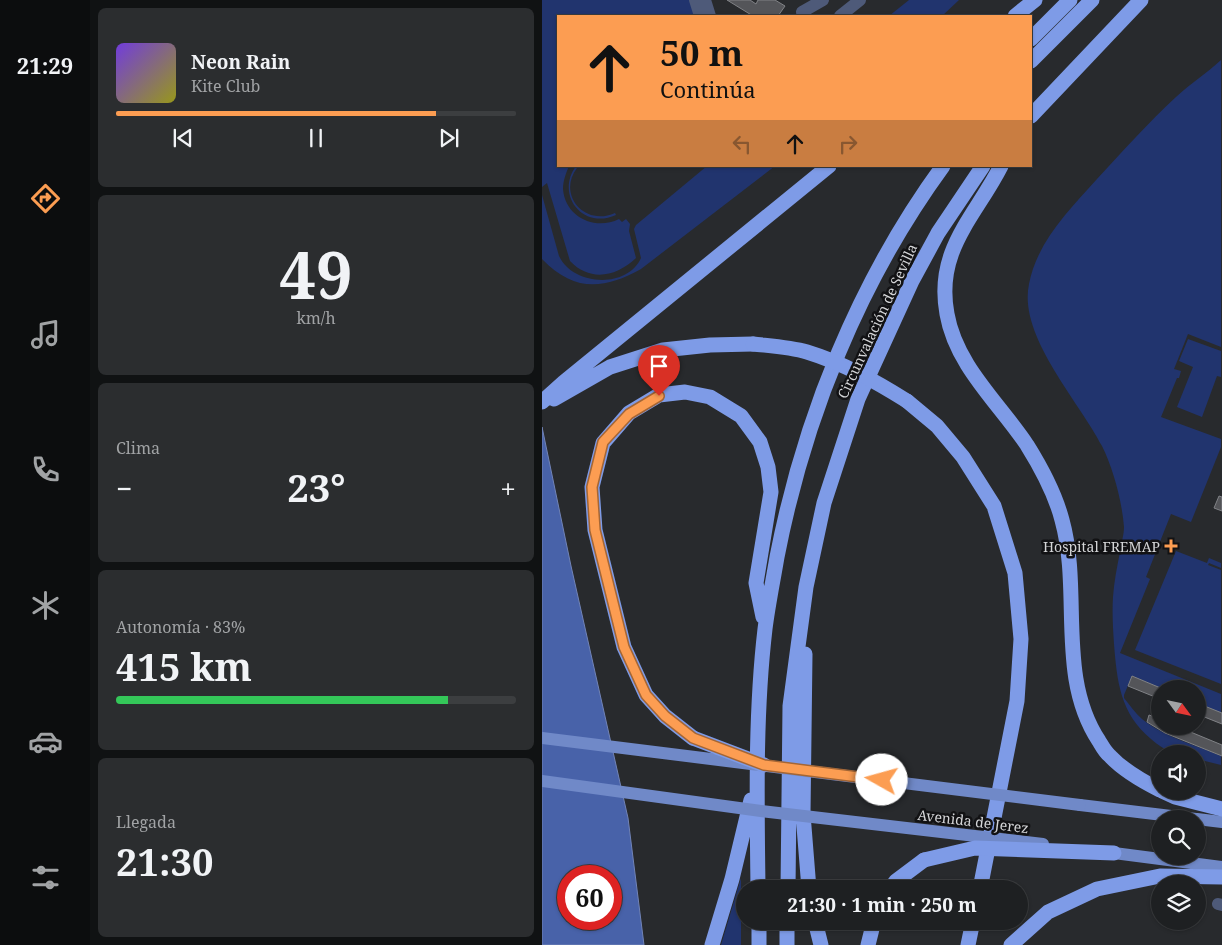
<!DOCTYPE html>
<html lang="es">
<meta charset="utf-8">
<style>
body{margin:0;font-family:"Noto Serif",serif;background:#2b2d2f;color:#f1f3f6;height:100vh;display:flex;flex-direction:column;font-size:19px;white-space:nowrap}
*{box-sizing:border-box;margin:0}
p{font-size:16px;color:#a1a3a5}
.icon{flex:none;width:28px;height:28px;fill:none;stroke:currentColor;stroke-width:2;stroke-linecap:round;stroke-linejoin:round}
.map{position:relative;flex:1;overflow:hidden}
.sheet{display:flex;flex-direction:column;gap:8px;padding:8px;background:#101213;width:452px}
.sheet>*{flex:none}
.guide{position:absolute;left:15px;top:15px;width:475px;height:152px;border-radius:0px;box-shadow:0 1px 4px #0004,0 0 0 1px #3c3e40;background:#fc9d52;color:#111;overflow:hidden}
.needle{width:32px;rotate:123deg}
.tools{position:absolute;left:609px;top:680px;display:grid;gap:10px}
.tools a{display:grid;place-items:center;width:55px;height:55px;border-radius:50%;background:#1e2022;box-shadow:0 1px 4px #0004,0 0 0 1px #3c3e40;font-size:25px}
.speed{position:absolute;left:15px;top:865px;display:flex;gap:10px;font-size:25px;font-weight:700;text-align:center}
.speed>*{display:grid;place-content:center;width:65px;height:65px;border-radius:50%;background:#1e2022;box-shadow:0 1px 4px #0004,0 0 0 1px #3c3e40;line-height:1}
.speed .limit{border:8px solid #d22;background:#fff;color:#111}
.pin{position:absolute;display:grid;place-items:center;width:42px;height:42px;color:#fff;margin:-51px -21px;border-radius:50% 50% 50% 0;rotate:-45deg;box-shadow:0 0 5px #0007}
.pin .icon{rotate:45deg}
.me{position:absolute;width:55px;margin:-28px;rotate:277deg;stroke-linejoin:round;filter:drop-shadow(0 0 4px #0008)}
.turn{display:flex;align-items:center;gap:18px;height:105px;padding:0 20px;font-size:22px}
.turn .icon{width:65px;height:65px;stroke-width:2.5}
.turn b{display:block;font-size:35px;line-height:42px}
.lanes{display:flex;align-items:center;height:48px;padding:0 20px;background:#0003;justify-content:center;gap:25px;direction:ltr}
.lanes .off{opacity:.35}
.big{font-size:38px;font-weight:700;line-height:1.1}
.sheet .tile{flex:1;display:flex;flex-direction:column;justify-content:center;gap:8px;min-width:0;padding:0 18px;border-radius:8px;background:#2b2d2f}
.sheet .dial{align-items:center;gap:0}
.dial b{font-size:65px;line-height:1}
.song{display:flex;align-items:center;gap:15px}
.cover{width:60px;height:60px;border-radius:8px;background:linear-gradient(135deg,hsl(260 70% 55%),hsl(60 70% 35%))}
.played{height:5px;border-radius:2px;background:linear-gradient(90deg,#fc9d52 80%,#3c3e40 80%)}
.keys{display:flex;justify-content:space-around;direction:ltr}
.heat{display:flex;justify-content:space-between;align-items:center;font-size:28px;direction:ltr}
.charge{height:8px;border-radius:4px;background:linear-gradient(90deg,#34c759 83%,#3c3e40 0)}
.trip{position:absolute;left:194px;top:880px;width:292px;height:50px;border-radius:25px;background:#1e2022;box-shadow:0 1px 4px #0004,0 0 0 1px #3c3e40;font-weight:700;line-height:50px;text-align:center}
main{display:flex;flex:1;min-height:0}
.tab-bar{display:flex;flex-direction:column;width:90px;justify-content:space-around;align-items:center;background:#0c0d0e;color:#a1a3a5}
.tab-bar .icon{width:35px;height:35px}
.tab-bar .current{color:#fc9d52}
.tab-bar b{font-size:22px;color:#f1f3f6}
.map>svg:first-child{display:block}
.green{fill:#21346e}
.water{fill:#4862a9;stroke:#7284b7;fill-rule:evenodd}
.building{fill:#545559;stroke:#808286}
.lines{fill:none;stroke-linecap:round;stroke-linejoin:round}
.minor{stroke:#4e5a79;stroke-width:12}
.major{stroke:#7089c8;stroke-width:12}
.highway{stroke:#7e9be7;stroke-width:15}
.major-bridge{stroke:#7089c8;stroke-width:12}
.highway-bridge{stroke:#7e9be7;stroke-width:15}
.route-casing{stroke:#a46635;stroke-width:12}
.route{stroke:#fc9d52;stroke-width:9}
.poi-dot{fill:#fc9d52;stroke:#121214;stroke-width:2}
.labels{text-anchor:middle;dominant-baseline:central;stroke-width:5;stroke-linejoin:round;paint-order:stroke}
.street-label{font-size:14px;fill:#d4d5d7;stroke:#121214}
.poi-label{font-size:14px;fill:#d4d5d7;stroke:#121214;text-anchor:end}
</style>
<main>
<nav class="tab-bar">
<b>21:29</b>
<svg class="icon current" aria-label="directions" viewBox="0 0 24 24"><path d="M12 3l9 9-9 9-9-9zM9 14v-3h6M13 9l2 2-2 2"/></svg>
<svg class="icon" aria-label="music" viewBox="0 0 24 24"><path d="M9 18V5l10-2v13"/><circle cx="6" cy="18" r="3"/><circle cx="16" cy="16" r="3"/></svg>
<svg class="icon" aria-label="phone" viewBox="0 0 24 24"><path d="M5 4h4l2 5-3 2q2 4 5 5l2-3 5 2v4C11 20 4 13 5 4z"/></svg>
<svg class="icon" aria-label="climate" viewBox="0 0 24 24"><path d="M12 3v18M4 7l16 10M4 17L20 7"/></svg>
<svg class="icon" aria-label="car" viewBox="0 0 24 24"><path d="M5 17H2v-5l4-1 3-4h7l3 4 3 1v5h-3M9 17h6M6 11h13"/><circle cx="7" cy="17" r="2"/><circle cx="17" cy="17" r="2"/></svg>
<svg class="icon" aria-label="filters" viewBox="0 0 24 24"><path d="M4 7h16M4 17h16"/><circle cx="9" cy="7" r="2"/><circle cx="15" cy="17" r="2"/></svg>
</nav>
<section class="sheet">
<div class="tile">
<div class="song"><i class="cover"></i><div><b>Neon Rain</b><p>Kite Club</p></div></div>
<div class="played"></div>
<div class="keys"><svg class="icon" aria-label="previous" viewBox="0 0 24 24"><path d="M18 5L8 12l10 7zM5 5v14"/></svg><svg class="icon" aria-label="pause" viewBox="0 0 24 24"><path d="M8 5v14M16 5v14"/></svg><svg class="icon" aria-label="next" viewBox="0 0 24 24"><path d="M6 5l10 7-10 7zM19 5v14"/></svg></div>
</div>
<div class="tile dial"><b>49</b><p>km/h</p></div>
<div class="tile"><p>Clima</p>
<div class="heat"><a>−</a><b class="big">23°</b><a>+</a></div>
</div>
<div class="tile"><p>Autonomía · 83%</p><b class="big">415 km</b><div class="charge"></div></div>
<div class="tile"><p>Llegada</p><b class="big">21:30</b></div>
</section>
<div class="map">
<svg width="680" height="945" viewBox="0 0 680 945">
<rect width="100%" height="100%" fill="#282a2d"/>
<path class="green" d="M0,0H148L153,16H16V166H27C24,173 21,181 21,189C23,217 53,231 77,219L80,222L84,219L88,224L87,231L94,258C74,277 48,282 28,261L5,183L0,187Z
M367,0H417L400,16H347Z
M679,60V347L646,334L632,369L639,371L637,378H635L619,417L679,439V447L649,522L629,514L604,577L608,579L578,653L679,694V713L655,703V689H621L590,676L582,695V698C588,705 593,713 600,719C622,737 654,745 679,756V765L655,759V754C648,754 641,755 634,753C624,751 616,745 609,739C578,713 575,681 572,644C571,628 570,613 571,597C572,582 575,567 578,552C579,544 582,535 582,527C580,501 571,468 560,446C537,401 476,336 487,284C495,242 527,210 555,179C581,151 606,123 634,97C648,84 665,73 679,60Z
M34,166L35,168C15,194 42,227 73,213L74,215C41,230 13,195 34,166Z
M165,166H233L99,269C61,290 32,292 0,259V195L17,256C31,286 85,289 99,258L92,229L94,225Z
M646,339L679,351V377L675,376L660,417L635,407L651,367L637,361Z
M634,551L665,563L667,558L679,563V568L667,563L666,565L679,570V684L593,650Z
M199,878V945H179Z"/>
<path class="water" d="M0,427L29,566L86,818L102,945H0ZM26,876H69V919H26Z"/>
<path class="building" d="M185,0H208L214,4L216,0H233L243,6L236,16H211Z
M677,496L680,497V511L672,508Z
M590,676L621,689H618V699L586,686Z
M655,703L680,713V724L655,714Z
M607,715L618,719V726H634L680,745V756L623,733L605,722Z"/>
<g class="lines">
<path class="minor" d="M153,0L158,16
M163,0L168,16
M260,12L281,0
M298,16L318,0
M676,904L680,905"/>
<path class="major" d="M538,805L654,819
M655,819L680,822
M572,853L680,867"/>
<path class="highway" d="M473,16L493,0
M489,39L528,0
M489,61L550,0
M489,116L599,0
M459,166C433,217 393,250 405,314C414,366 458,404 485,445C500,469 513,493 520,520C540,592 514,676 557,741C560,746 563,752 568,756C582,771 600,781 618,790
M12,399L68,367L121,350L168,345L211,344
M365,401L395,426L421,457L452,506L473,573L479,639L475,701L438,889
M0,402L22,382L287,166
M263,654L261,814L267,889
M151,738L123,716L104,695L82,647L53,530L50,487L61,443L87,413L117,395L143,392L168,397L199,416L218,442L226,467L229,492L214,583L221,617
M620,791L633,797L680,809
M216,889C215,802 213,715 223,629C226,605 231,581 235,557C262,418 317,281 401,166
M246,889L248,706L264,587L282,503L316,399L370,281L396,233L441,166
M348,889L354,881L382,860
M217,921V945
M273,921L279,945
M170,945L190,879L209,800
M245,945V921
M326,945L332,921
M426,945L431,921
M469,945L506,912L555,889L618,876L680,877"/>
<path class="major-bridge" d="M0,738L538,805
M0,781L219,811L501,844"/>
<path class="highway-bridge" d="M211,344C229,346 248,347 265,352C301,363 333,381 365,401
M151,738L222,765
M382,860L433,848L572,853"/>
</g>
<g class="lines">
<g class="route-casing">
<path id="route" d="M117,396L87,414L61,442L50,487L53,530L82,647L104,695L123,716L151,738L222,765L340,780"/>
</g>
<use href="#route" class="route"/>
</g>
<path class="poi-dot" d="M626.5 538.5h5v5h5v5h-5v5h-5v-5h-5v-5h5z"/>
<g class="labels">
<g class="street-label">
<text transform="translate(335 321) rotate(-65)">Circunvalación de Sevilla</text>
<text transform="translate(431 821) rotate(7)">Avenida de Jerez</text>
</g>
<g class="poi-label">
<text x="618" y="546">Hospital FREMAP</text>
</g>
</g>
</svg>
<div class="tools">
<a><svg class="needle" viewBox="-14 -14 28 28"><path d="M0-13l5 13h-10z" fill="#e53935"/><path d="M0 13l5-13h-10z" fill="#a1a3a5"/></svg></a>
<a><svg class="icon" aria-label="sound" viewBox="0 0 24 24"><path d="M4 9h4l5-4v14l-5-4H4zM17 9q2 3 0 6"/></svg></a>
<a><svg class="icon" aria-label="search" viewBox="0 0 24 24"><circle cx="10" cy="10" r="6"/><path d="M15 15l6 6"/></svg></a>
<a><svg class="icon" aria-label="layers" viewBox="0 0 24 24"><path d="M12 4l9 5-9 5-9-5zM3 14l9 5 9-5"/></svg></a>
</div>
<div class="speed"><div class="limit">60</div></div>
<div class="pin" style="left:117px;top:396px;background:#d93025"><svg class="icon" aria-label="arrive" viewBox="0 0 24 24"><path d="M6 21V4h12l-3 4 3 4H6"/></svg></div>
<svg class="me" style="left:340px;top:780px" viewBox="-20 -20 40 40"><circle r="19" fill="#fff"/><path d="M0-13L10 11 0 6-10 11z" fill="#fc9d52"/></svg>
<div class="trip">21:30 · 1 min · 250 m</div>
<div class="guide">
<div class="turn"><svg class="icon" aria-label="ahead" viewBox="0 0 24 24"><path d="M12 20V5M6 11l6-6 6 6"/></svg><div><b>50 m</b>Continúa</div></div>
<div class="lanes"><svg class="icon off" aria-label="left" viewBox="0 0 24 24"><path d="M17 20v-9H6M10 6l-5 5 5 5"/></svg><svg class="icon" aria-label="ahead" viewBox="0 0 24 24"><path d="M12 20V5M6 11l6-6 6 6"/></svg><svg class="icon off" aria-label="right" viewBox="0 0 24 24"><path d="M7 20v-9h11M14 6l5 5-5 5"/></svg></div>
</div>
</div>
</main>
